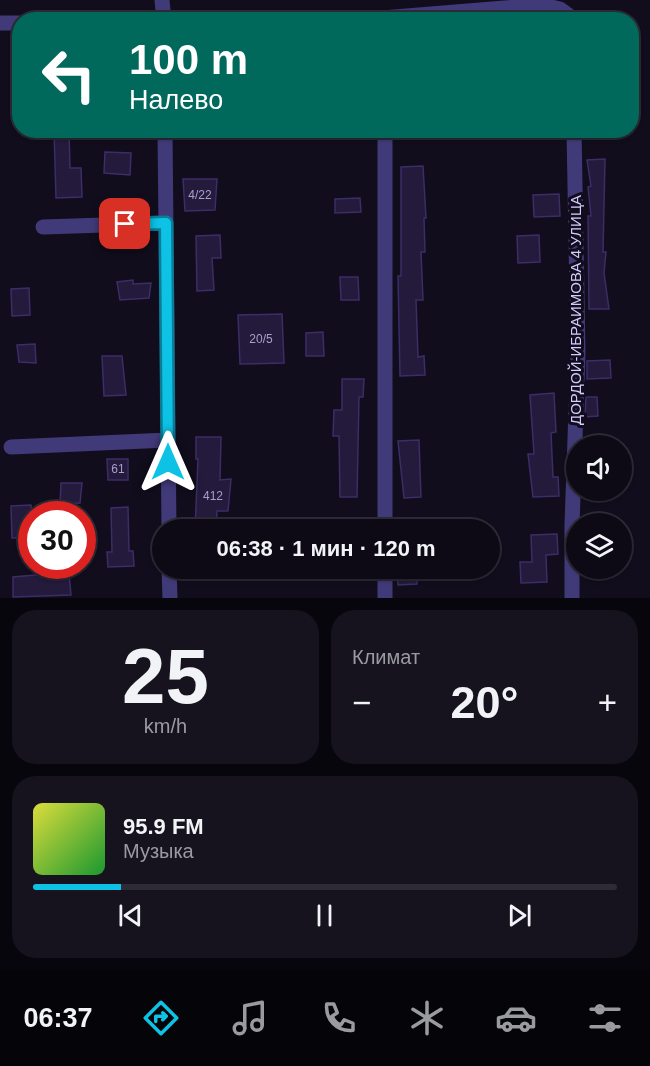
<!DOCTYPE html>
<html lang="ru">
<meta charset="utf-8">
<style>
body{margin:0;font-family:Arial,sans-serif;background:#16131f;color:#f1f3f6;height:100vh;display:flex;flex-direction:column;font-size:22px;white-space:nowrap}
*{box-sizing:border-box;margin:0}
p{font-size:20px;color:#9a9aa1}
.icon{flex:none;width:33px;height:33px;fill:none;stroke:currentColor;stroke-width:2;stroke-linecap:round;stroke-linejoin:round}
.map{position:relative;height:598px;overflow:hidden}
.sheet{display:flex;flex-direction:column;gap:12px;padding:12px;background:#07060c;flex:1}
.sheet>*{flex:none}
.guide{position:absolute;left:12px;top:12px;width:627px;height:126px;border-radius:24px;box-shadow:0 2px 4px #0004,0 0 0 2px #2d2b35;background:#00695c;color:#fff;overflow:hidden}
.fabs{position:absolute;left:566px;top:435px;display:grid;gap:12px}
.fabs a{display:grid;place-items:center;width:66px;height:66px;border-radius:50%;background:#0d0a16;box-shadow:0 2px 4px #0004,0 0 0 2px #2d2b35;font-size:30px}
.speed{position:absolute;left:18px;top:501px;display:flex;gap:12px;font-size:30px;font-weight:700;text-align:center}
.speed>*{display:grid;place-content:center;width:78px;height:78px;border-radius:50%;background:#0d0a16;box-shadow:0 2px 4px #0004,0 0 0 2px #2d2b35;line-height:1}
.speed .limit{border:9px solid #d22;background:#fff;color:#111}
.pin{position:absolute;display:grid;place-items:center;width:51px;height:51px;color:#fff;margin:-26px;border-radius:12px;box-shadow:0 3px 9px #0006}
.me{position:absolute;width:66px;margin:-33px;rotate:0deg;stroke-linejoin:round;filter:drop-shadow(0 0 4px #0008)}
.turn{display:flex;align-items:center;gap:21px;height:126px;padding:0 18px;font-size:27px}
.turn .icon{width:78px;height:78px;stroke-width:2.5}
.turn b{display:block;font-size:42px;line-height:51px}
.big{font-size:45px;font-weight:700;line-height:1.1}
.sheet .tile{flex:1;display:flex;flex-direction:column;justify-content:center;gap:9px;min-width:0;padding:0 21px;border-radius:24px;background:#16131f}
.sheet .dial{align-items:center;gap:0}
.dial b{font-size:78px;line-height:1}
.song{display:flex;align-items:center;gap:18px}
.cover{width:72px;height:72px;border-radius:9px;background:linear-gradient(135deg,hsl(60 70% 55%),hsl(130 70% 35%))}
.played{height:6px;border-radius:3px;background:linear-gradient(90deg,#0ec2e6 15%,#2d2b35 15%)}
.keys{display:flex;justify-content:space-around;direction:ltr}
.heat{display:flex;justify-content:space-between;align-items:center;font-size:33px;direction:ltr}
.sheet .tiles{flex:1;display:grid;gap:12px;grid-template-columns:1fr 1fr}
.tile:last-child{grid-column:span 2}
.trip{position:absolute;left:152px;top:519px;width:348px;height:60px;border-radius:30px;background:#0d0a16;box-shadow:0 2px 4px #0004,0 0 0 2px #2d2b35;font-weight:700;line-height:60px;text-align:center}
.tabs{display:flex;height:96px;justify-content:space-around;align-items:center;background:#050409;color:#9a9aa1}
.tabs .icon{width:42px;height:42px}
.tabs .current{color:#0ec2e6}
.tabs b{font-size:27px;color:#f1f3f6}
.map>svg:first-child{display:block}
.building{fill:#231a3c;stroke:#3c2d67;stroke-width:1.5}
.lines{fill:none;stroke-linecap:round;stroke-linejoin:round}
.minor{stroke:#413a79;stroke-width:15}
.route-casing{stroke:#097e96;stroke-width:15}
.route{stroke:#0ec2e6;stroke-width:10}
.labels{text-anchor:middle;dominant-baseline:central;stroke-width:6;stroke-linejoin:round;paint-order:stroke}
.number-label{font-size:12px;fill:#a8a0cc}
.street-label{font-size:15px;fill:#d4ccfc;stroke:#110d1d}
</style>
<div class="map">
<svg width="650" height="598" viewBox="0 0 650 598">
<rect width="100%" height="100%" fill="#110d1d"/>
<path class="building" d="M54,130H69L70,168H81L82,197L56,198Z
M105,152L131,153L130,175L104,173Z
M605,159L603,252H606L604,273L609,309H589L588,216H591L588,187L591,186L587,160Z
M423,166L426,218H424L425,252H421L423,300H416L418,357L424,356L425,375L400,376L398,276H401V167Z
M183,179H217L215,210L185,211Z
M559,194L560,216L534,217L533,195Z
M360,198L361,212L335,213V199Z
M220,235L221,258H212L214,290L197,291L196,236Z
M539,235L540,262L518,263L517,236Z
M340,277H358L359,300H341Z
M133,280V284L151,283L149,298L120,300L117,282Z
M29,288L30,315L12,316L11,289Z
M282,314L284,363L240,364L238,315Z
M323,332L324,356H306V333Z
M35,344L36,363L19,362L17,345Z
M102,356H122L126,395L104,396Z
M610,360L611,378L587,379V361Z
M342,379H364L363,397H359L357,497H340L339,436H333L334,410H342Z
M554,393L556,432L551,433L553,477H558L559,496L533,497L528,454H534L530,395Z
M586,397H597L598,416L585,417Z
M196,437H221L220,480L231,479L228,511H217L216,530H195L198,459H196Z
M419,440L421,497L404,498L398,441Z
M107,459H128V480H108Z
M61,483H82L80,503L60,504Z
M31,505L32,537L12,538L11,506Z
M128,507L129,551H133L134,566L108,567L107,552H112L111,508Z
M557,534L558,554L546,555L547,582L521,583L520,562H532L531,535Z
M397,568H416L417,584L398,585Z
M47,574H69L71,595L13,597V577Z"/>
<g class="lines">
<path class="minor" d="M162,0L164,20
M211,20L382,18L542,5L560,9L575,20
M0,23H20
M165,130L169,530
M385,130V530
M43,227L166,223
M11,447L168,440
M169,568L170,598
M385,568V598
M572,598V525L578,352L574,130"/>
</g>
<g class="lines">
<g class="route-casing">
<path id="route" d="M125,224L166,223L168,462"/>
</g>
<use href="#route" class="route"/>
</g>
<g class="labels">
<g class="number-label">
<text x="200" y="195">4/22</text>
<text x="261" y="339">20/5</text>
<text x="118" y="469">61</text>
<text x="213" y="496">412</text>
</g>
<g class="street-label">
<text transform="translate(575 310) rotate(-90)">ДОРДОЙ-ИБРАИМОВА 4 УЛИЦА</text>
</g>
</g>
</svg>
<div class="fabs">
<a><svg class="icon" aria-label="sound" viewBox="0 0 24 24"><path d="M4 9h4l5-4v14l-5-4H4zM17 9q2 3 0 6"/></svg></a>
<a><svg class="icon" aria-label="layers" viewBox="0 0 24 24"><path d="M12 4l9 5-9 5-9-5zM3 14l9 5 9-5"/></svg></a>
</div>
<div class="speed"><div class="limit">30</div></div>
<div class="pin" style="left:125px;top:224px;background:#d93025"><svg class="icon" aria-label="arrive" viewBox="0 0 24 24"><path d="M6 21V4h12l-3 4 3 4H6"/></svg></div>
<svg class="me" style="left:168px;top:462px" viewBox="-20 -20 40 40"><path d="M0-17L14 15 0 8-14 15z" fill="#0ec2e6" stroke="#fff" stroke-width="4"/></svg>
<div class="trip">06:38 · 1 мин · 120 m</div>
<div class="guide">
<div class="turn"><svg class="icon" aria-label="left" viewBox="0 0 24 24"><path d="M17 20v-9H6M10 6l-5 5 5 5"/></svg><div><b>100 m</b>Налево</div></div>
</div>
</div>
<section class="sheet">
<div class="tiles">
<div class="tile dial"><b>25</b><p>km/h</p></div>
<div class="tile"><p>Климат</p>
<div class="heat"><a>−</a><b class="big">20°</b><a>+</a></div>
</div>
<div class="tile">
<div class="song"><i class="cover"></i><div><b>95.9 FM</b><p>Музыка</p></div></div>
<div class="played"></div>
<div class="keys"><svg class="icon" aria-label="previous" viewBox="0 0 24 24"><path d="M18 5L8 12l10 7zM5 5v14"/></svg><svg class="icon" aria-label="pause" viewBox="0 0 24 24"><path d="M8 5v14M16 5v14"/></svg><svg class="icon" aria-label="next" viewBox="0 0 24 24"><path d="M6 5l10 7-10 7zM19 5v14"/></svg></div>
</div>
</div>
</section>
<nav class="tabs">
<b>06:37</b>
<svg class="icon current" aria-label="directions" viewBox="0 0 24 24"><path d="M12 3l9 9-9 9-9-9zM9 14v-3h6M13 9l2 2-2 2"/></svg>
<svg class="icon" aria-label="music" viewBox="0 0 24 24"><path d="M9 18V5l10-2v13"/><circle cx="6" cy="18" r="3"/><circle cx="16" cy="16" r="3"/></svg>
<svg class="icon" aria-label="phone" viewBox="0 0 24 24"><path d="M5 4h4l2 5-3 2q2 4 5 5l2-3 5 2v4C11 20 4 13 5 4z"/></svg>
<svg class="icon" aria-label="climate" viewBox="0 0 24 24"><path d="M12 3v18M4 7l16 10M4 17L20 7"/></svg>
<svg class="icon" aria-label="car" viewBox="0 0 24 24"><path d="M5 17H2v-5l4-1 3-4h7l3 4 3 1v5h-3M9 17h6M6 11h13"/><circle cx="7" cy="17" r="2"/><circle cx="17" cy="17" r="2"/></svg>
<svg class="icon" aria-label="filters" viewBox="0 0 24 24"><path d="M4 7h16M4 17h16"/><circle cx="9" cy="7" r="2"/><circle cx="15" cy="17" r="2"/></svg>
</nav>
